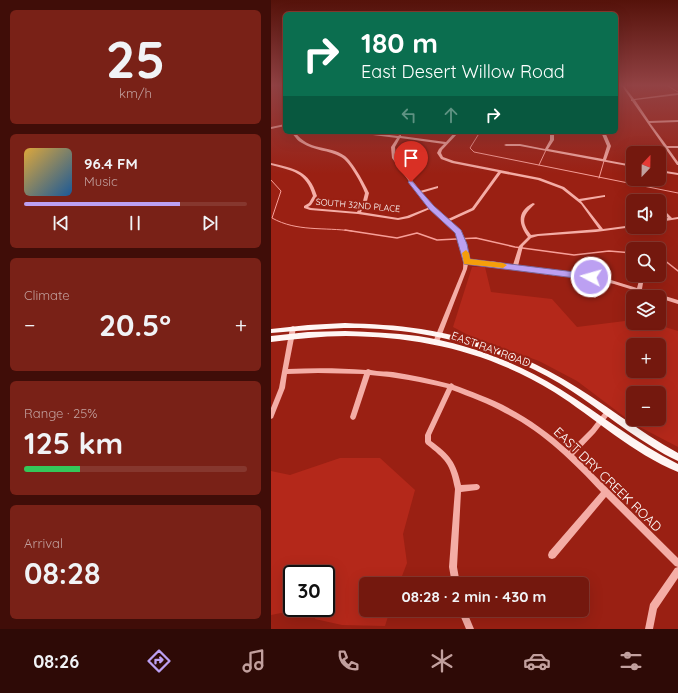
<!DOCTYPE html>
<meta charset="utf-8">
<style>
body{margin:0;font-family:Quicksand,sans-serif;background:#792117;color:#f1f3f6;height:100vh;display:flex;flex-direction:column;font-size:15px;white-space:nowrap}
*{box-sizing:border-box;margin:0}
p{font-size:13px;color:#c2a09e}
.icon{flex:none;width:22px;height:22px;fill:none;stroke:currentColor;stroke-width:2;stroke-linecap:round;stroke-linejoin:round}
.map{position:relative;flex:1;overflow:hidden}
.side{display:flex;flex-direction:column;gap:10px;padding:10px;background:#400d08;width:271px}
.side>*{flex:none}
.banner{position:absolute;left:12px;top:12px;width:335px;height:122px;border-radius:6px;box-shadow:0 4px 16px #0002,0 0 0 1px #86372e;background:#0b6e4f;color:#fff;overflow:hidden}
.needle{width:26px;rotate:22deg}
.fabs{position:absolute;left:355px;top:146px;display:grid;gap:8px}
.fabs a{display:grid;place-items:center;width:40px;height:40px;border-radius:6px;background:#74180e;box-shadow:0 4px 16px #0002,0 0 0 1px #86372e;font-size:20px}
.speed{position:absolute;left:12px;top:565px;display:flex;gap:8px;font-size:20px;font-weight:700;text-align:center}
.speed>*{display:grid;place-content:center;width:52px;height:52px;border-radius:50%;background:#74180e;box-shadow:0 4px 16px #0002,0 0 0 1px #86372e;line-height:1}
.speed .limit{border:2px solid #111;border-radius:6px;background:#fff;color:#111}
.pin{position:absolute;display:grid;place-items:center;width:34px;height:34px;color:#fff;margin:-41px -17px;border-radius:50% 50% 50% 0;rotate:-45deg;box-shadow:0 0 4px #0007}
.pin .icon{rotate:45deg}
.me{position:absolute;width:44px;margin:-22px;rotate:276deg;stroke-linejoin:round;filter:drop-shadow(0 0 3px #0008)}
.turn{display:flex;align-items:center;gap:14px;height:84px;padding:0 12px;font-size:18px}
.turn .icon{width:52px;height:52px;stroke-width:2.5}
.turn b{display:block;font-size:28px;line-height:34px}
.lanes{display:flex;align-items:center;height:38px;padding:0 12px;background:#0003;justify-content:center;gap:20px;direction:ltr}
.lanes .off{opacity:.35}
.big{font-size:30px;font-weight:700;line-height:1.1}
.side .tile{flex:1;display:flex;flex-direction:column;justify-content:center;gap:6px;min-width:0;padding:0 14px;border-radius:6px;background:#792117}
.side .dial{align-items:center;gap:0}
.dial b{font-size:52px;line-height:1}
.song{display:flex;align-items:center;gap:12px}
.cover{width:48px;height:48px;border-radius:6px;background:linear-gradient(135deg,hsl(40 70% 55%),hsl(210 70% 35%))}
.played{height:4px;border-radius:2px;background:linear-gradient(90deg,#bca0f2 70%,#86372e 70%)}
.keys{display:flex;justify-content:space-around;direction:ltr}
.heat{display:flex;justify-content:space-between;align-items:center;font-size:22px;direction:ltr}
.charge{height:6px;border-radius:3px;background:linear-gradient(90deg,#34c759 25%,#86372e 0)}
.trip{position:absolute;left:88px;top:577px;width:230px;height:40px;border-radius:6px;background:#74180e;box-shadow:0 4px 16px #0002,0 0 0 1px #86372e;font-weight:700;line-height:40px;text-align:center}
.tab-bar{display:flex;height:64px;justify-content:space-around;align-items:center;background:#2e0a06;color:#c2a09e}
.tab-bar .icon{width:28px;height:28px}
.tab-bar .active{color:#bca0f2}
.tab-bar b{font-size:18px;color:#f1f3f6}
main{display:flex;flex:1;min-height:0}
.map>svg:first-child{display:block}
.green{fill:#b4281a;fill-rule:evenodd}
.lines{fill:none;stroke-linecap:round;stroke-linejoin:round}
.stream-far1{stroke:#f79f98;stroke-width:1}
.stream{stroke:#f79f98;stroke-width:1.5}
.minor{fill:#f4ada6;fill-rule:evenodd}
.major{fill:#fff5f3;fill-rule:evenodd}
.route{fill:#bca0f2;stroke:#7a689d}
.slow{fill:#f59e0b}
.labels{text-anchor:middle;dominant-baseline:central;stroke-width:4;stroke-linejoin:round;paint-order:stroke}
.far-street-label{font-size:9px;fill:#fff;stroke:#9a2013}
.street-label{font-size:11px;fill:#fff;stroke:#9a2013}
.near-street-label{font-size:13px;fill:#fff;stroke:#9a2013}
</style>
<main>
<section class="side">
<div class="tile dial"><b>25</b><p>km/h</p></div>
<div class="tile">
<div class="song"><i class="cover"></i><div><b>96.4 FM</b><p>Music</p></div></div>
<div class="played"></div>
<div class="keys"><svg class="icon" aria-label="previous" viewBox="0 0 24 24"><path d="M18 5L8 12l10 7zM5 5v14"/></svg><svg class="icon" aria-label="pause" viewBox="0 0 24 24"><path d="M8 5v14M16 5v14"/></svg><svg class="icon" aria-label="next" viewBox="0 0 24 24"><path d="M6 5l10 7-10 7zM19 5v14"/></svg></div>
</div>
<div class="tile"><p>Climate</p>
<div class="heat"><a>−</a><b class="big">20.5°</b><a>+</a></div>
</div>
<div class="tile"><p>Range · 25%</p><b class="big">125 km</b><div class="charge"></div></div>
<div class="tile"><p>Arrival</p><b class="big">08:28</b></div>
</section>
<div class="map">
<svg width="407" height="629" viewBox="0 0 407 629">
<rect width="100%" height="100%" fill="#9a2013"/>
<path class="green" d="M201,267H214L220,292L281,299L306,327L362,320V323H381L407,331V447L363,424L306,381L268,361L199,336L182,327ZM362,345H388V371H362ZM362,393H388V419H362Z
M69,458H109L144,490L132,534L136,563L128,584H95V610H119L114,626L71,625L44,619L45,613H10L0,615V471L19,475ZM21,574H55V608H21Z"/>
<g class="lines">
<path class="stream-far1" d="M397,86L407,92
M209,132L199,148L203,152L407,193
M268,165L275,150
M328,178L333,161
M0,180L10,191L1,218C26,232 53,227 81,231"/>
<path class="stream" d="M74,230L126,238L146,233L166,240L205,238L244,247L303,255L338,251L362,253
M388,256L407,271"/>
<path class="minor" d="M351,86H353L363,99L407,93V95L364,100L378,121L407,120V122L379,123L396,146H407V148H397L407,162V165H406L361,101H360V99Z
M14,124V126L0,129V127Z
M20,132H24C38,152 57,144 74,156C81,161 94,184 98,193L96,201L90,212L127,218L136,216L159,207L151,199L121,158L120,147L126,138L86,133L84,132H93L127,136L129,135H130V136L175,142L184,132H188L171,150L170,153L172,157L183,161L269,178L293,187L308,199L334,195V197H333L310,201L332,229L362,225V227H366L371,233L370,234H368L362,227L325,232L267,236L260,238L252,246L247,266L272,270L327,276L366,288L369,277L371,275L373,277L371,289L407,300V304L388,298V297H385L343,284L329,281L326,296L324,298L322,296L324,280L272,274L246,269L244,270L242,268L220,265L197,264L196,269L168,342L167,344H163L162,342L192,269L193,255L186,232L161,208L138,218L127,220L87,214L39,210L33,208V206L38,203L42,196C35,172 22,171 0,165V163C24,169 38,170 46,196L40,205L37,207L40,208L86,212L92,201L94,193C91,184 78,161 70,157C58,150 43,151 31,143C26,141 24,136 20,132ZM129,138L173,144L168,149L166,153L170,159L181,163L227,172L201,208L177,219L153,197L150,193L167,188V186L149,191L125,158L124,147ZM230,173L267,180L291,189L310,204L328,229L267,234L260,235C249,221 252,215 264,204L262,203C246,211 247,224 257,237L248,246L242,265L220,261H197V255L190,232L179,221L203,210Z
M279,132H283V140L277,149L332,159L336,146L330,132H334L340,146L335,160L362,165V167L249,146H235L233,145L235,144H249L274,149L279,140Z
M388,170L407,173V175L388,172Z
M388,207H390L401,218L407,217V219L388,222V220L397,218L388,209Z
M22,326L24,327L25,328L17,369C43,368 69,368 95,370L97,369C104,372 114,371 122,372C141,375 160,379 179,384L180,383L182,384L183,385C191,388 200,391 209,395C241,407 272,427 298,451L320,429L334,411L336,410L338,411L339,413L338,415L324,433L303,455L407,558V567L404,566L335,497L284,558L281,559L278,558L277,555L278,552L330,492C302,462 272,432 234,413C217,403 199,397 181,390L160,435V441C179,455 185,462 190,485L206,484L208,485L209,487L208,489L206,490L190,492L186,567L189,584H181L178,567L184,489C179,463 175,460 155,444L154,442V435L176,388C150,382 125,377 99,375L85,417L84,419L82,420L80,419L79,417L93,374L47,373L16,374L14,388L2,418L0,419V408L8,388L19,328L20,327Z
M407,567V578L386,609L382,629H374L379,604L404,568Z
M187,610H195L203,629H195Z"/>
<path class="major" d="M74,323C100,324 125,325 150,329C200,337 248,353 292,379C332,402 367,431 407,453V461C398,457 389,452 380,446C348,427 320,402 288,383C223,345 147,327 73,328C48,329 24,331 0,333V329L37,325Z
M74,331C98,332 123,333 147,336C197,344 246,362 289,389C329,414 365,443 407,464V472C361,453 324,418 283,392C218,352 151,337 75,336C50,336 25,339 0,342V336L37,332Z"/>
</g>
<linearGradient id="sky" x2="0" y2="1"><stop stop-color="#55120a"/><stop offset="0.49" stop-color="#924244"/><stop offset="1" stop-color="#924244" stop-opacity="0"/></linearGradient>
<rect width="407" height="174" fill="url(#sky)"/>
<path class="route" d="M140,180L163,206L190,230L196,244L199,259L320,274L324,277L320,280L193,264L184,233L158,209L137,182Z"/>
<path class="slow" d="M195,250L198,253L199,259L232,263L236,265L232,268L193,264L191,253Z"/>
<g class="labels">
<g class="far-street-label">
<text transform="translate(87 205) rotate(5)">SOUTH 32ND PLACE</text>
</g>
<g class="street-label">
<text transform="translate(220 349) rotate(20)">EAST RAY ROAD</text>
</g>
<g class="near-street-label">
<text transform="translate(337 479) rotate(44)">EAST DRY CREEK ROAD</text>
</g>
</g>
</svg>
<div class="fabs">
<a><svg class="needle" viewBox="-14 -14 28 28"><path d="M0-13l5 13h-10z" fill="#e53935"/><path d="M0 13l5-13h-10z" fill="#c2a09e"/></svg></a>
<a><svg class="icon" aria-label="sound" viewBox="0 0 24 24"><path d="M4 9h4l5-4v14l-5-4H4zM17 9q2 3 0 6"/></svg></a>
<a><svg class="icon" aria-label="search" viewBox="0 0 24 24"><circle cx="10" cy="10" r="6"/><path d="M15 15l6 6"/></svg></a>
<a><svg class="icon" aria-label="layers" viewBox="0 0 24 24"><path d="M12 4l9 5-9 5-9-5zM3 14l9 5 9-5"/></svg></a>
<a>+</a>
<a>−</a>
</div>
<div class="speed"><div class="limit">30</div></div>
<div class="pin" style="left:140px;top:182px;background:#d93025"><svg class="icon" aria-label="arrive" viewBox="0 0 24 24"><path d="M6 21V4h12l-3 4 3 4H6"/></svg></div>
<svg class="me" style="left:320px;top:277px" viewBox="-20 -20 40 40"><circle r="17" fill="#bca0f2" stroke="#fff" stroke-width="3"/><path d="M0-11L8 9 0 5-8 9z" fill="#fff"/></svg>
<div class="trip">08:28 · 2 min · 430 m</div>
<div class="banner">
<div class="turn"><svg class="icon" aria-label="right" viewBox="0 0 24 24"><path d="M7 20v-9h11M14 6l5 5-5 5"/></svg><div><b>180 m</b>East Desert Willow Road</div></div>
<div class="lanes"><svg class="icon off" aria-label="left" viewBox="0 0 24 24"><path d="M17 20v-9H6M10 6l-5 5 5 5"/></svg><svg class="icon off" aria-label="ahead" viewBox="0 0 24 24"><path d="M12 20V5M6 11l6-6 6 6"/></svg><svg class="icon" aria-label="right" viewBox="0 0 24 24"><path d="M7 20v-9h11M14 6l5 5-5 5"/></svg></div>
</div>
</div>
</main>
<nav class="tab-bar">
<b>08:26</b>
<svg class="icon active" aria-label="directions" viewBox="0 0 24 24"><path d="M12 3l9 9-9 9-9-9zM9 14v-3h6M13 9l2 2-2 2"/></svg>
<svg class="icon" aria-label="music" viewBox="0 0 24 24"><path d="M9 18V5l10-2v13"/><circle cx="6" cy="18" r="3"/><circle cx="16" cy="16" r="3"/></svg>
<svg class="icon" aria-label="phone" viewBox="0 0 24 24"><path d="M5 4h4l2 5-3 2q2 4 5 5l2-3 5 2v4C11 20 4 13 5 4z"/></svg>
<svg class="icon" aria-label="climate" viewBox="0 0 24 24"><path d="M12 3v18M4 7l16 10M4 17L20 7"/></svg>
<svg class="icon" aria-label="car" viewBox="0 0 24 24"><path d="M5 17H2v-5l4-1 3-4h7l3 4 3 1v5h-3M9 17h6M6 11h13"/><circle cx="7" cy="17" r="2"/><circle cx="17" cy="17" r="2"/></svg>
<svg class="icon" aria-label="filters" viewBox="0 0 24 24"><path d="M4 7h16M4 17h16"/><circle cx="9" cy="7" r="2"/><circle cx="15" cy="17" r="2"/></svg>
</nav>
